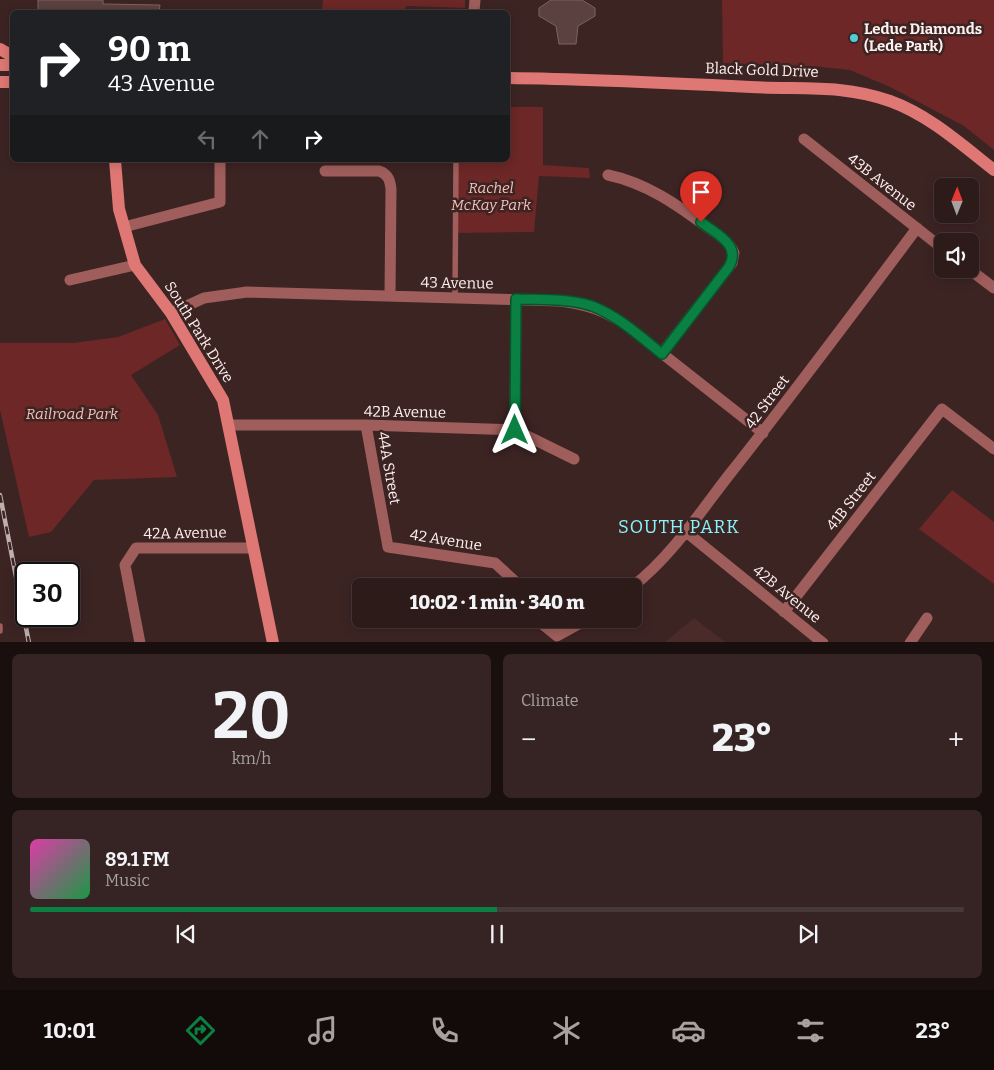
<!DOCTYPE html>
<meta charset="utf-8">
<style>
body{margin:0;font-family:Bitter,serif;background:#352423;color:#f1f3f6;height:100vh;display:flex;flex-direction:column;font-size:19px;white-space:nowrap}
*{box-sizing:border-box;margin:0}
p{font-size:16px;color:#a7a1a2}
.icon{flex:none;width:28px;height:28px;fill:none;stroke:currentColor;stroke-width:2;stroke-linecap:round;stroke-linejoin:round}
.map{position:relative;height:642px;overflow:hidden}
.drawer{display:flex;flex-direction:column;gap:12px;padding:12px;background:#190f0e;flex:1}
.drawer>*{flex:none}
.hud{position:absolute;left:10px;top:10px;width:500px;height:152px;border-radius:8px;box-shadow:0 2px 12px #0003,0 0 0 1px #483939;background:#202124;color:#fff;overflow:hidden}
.needle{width:32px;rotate:1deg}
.tools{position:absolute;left:934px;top:178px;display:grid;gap:10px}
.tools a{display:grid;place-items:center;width:45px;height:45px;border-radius:8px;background:#2d1b1a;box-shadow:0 2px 12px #0003,0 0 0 1px #483939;font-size:25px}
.speed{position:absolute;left:15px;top:562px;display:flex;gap:10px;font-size:25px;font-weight:700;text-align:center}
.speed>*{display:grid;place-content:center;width:65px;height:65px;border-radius:50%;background:#2d1b1a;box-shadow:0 2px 12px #0003,0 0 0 1px #483939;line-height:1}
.speed .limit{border:2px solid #111;border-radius:8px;background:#fff;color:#111}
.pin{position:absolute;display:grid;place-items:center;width:42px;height:42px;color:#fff;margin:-51px -21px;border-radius:50% 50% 50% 0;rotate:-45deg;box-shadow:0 0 5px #0007}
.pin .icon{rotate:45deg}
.me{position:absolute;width:55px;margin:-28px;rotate:0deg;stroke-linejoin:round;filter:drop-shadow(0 0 4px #0008)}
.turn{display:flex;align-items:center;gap:18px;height:105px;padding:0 15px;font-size:22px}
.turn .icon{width:65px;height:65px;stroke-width:2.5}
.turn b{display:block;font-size:35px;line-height:42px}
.lanes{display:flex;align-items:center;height:48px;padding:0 15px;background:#0003;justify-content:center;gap:25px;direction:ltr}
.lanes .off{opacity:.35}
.big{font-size:38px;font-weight:800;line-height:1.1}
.drawer .widget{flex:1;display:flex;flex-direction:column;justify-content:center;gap:8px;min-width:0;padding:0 18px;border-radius:8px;background:#352423}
.drawer .dial{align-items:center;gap:0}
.dial b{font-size:65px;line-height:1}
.song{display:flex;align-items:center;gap:15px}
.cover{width:60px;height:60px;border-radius:8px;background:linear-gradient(135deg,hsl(320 70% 55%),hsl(140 70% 35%))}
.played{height:5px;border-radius:2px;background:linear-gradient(90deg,#0b8043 50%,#483939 50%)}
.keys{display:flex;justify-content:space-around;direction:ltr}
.heat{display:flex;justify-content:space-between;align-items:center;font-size:28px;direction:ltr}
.drawer .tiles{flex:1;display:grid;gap:12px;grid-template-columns:1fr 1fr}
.widget:last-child{grid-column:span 2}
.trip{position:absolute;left:352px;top:578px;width:290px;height:50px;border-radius:8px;background:#2d1b1a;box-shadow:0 2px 12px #0003,0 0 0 1px #483939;font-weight:800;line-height:50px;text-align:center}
.tabs{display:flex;height:80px;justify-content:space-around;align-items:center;background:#120b0a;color:#a7a1a2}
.tabs .icon{width:35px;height:35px}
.tabs .on{color:#0b8043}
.tabs b{font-size:22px;color:#f1f3f6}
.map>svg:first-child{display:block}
.built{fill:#4a2b29}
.green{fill:#6c2726}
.building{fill:#5b413f;stroke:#7e6260}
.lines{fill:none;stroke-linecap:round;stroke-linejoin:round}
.lane{stroke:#9f5e5b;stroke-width:5.5}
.street{stroke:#9f5e5b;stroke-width:11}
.secondary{stroke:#df7874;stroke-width:12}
.rail-casing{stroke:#c0afad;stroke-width:4.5}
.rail{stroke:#3c2423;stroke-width:2.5;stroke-dasharray:8;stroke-linecap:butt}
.route-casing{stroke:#07532c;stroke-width:12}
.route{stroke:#0b8043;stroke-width:9}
.poi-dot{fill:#52ccd6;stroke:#3c2423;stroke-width:2}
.labels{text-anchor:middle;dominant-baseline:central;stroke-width:5;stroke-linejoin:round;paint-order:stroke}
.poi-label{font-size:15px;font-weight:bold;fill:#fdf0ee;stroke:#3c2423;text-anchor:start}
.street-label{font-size:15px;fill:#fdf0ee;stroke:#3c2423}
.park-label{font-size:15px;font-style:italic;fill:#f5beba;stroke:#3c2423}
.quarter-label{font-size:18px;letter-spacing:1px;fill:#88f3fd;stroke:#3c2423}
</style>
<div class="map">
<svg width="994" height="643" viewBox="0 0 994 643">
<rect width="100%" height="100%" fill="#3c2423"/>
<path class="built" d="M694,618L725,642H665Z"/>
<path class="green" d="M323,0H465V8L407,6L402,12H322Z
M722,0H994V150L964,126L890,87L850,70L812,66L723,63Z
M508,107H543V165L589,168L590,178L539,176L534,232L455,233V160H508Z
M165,319L180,345L131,375L158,415L177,477L94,480L51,532L29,537L0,410V343H73L118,337Z
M952,490L994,522V584L919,529Z"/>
<path class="building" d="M38,0H103V4L160,5L159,12H38Z
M551,0H582L595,8V16L578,26L576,44H559L556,26L539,16V8Z"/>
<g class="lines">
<path class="lane" d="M455,298L456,160
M0,626V631"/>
<path class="street" d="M474,11L475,0
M804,139L942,248
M325,171H379C388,174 390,180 391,189L390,296
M608,175C646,183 676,204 707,227C717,234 729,241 734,253L732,263L728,268L662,353
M124,227L220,202V160
M969,269L994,288
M70,280L135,265
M171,313L204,298L247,292L559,301C586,304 604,310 626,325L763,433
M228,425H366L515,430L574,459
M366,425L388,547L495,563L520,586
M515,430L516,299
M685,531L823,643
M633,586C670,558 701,511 729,475C793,394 855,311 917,228
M784,612L942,409L994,449
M539,619L541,623L557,636L588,619
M140,643L125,565L136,548H253
M910,643L927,618"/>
<path class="secondary" d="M0,49L12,56
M0,65H12
M508,78C589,79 670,83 751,87C801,90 840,84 890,101C929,115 962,145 994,170
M0,82H12
M115,160L119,209L135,265L171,313L223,400L273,643"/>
<g class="rail-casing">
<path id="rail" d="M0,495L29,643"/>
</g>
<use href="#rail" class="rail"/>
</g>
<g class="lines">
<g class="route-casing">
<path id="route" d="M515,430L516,299C540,300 568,298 592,306C618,316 640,336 662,354L728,268C743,245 716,234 701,222"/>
</g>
<use href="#route" class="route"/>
</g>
<circle class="poi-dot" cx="854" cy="38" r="5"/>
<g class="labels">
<g class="poi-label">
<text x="864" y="29">Leduc Diamonds<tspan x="864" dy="17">(Lede Park)</tspan></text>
</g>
<g class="street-label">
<text transform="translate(762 70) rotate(2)">Black Gold Drive</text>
<text transform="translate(882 182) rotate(38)">43B Avenue</text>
<text transform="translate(457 283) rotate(1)">43 Avenue</text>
<text transform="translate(199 332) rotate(58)">South Park Drive</text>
<text transform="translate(767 402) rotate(-53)">42 Street</text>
<text transform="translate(405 412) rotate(1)">42B Avenue</text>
<text transform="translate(389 468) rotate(80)">44A Street</text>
<text transform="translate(851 501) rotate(-52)">41B Street</text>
<text transform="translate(185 533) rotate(-1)">42A Avenue</text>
<text transform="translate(446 540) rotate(9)">42 Avenue</text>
<text transform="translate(787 594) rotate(39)">42B Avenue</text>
</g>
<g class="park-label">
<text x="491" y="188">Rachel<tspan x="491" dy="17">McKay Park</tspan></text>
<text x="72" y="414">Railroad Park</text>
</g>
<g class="quarter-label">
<text x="679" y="527">SOUTH PARK</text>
</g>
</g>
</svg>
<div class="tools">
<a><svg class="needle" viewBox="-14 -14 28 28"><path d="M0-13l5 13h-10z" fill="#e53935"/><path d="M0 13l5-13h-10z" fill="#a7a1a2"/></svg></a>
<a><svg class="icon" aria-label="sound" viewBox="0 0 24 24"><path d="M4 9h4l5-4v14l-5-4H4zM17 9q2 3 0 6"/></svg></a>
</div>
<div class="speed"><div class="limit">30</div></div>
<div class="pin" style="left:701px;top:222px;background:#d93025"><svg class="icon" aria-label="arrive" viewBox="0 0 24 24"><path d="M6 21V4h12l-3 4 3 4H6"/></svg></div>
<svg class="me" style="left:515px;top:430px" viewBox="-20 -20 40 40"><path d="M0-17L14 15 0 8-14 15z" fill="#0b8043" stroke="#fff" stroke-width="4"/></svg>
<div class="trip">10:02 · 1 min · 340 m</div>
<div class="hud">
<div class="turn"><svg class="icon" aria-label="right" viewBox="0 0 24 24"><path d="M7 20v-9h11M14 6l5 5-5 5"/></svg><div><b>90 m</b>43 Avenue</div></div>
<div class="lanes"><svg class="icon off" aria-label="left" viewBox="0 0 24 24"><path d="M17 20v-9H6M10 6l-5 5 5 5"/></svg><svg class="icon off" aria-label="ahead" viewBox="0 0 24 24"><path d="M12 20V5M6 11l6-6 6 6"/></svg><svg class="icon" aria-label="right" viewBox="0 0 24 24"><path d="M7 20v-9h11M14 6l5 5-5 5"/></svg></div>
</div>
</div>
<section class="drawer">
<div class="tiles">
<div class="widget dial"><b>20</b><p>km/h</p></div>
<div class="widget"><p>Climate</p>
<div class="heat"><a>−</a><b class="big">23°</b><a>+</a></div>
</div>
<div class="widget">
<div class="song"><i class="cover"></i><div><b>89.1 FM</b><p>Music</p></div></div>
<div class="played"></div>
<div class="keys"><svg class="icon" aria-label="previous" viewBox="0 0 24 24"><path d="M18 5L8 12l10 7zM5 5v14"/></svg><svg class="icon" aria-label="pause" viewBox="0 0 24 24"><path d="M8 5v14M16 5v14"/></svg><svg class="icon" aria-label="next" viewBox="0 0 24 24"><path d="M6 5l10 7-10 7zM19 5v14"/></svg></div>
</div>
</div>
</section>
<nav class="tabs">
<b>10:01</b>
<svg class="icon on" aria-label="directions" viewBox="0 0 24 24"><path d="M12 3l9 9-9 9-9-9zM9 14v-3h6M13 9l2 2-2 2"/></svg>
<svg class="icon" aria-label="music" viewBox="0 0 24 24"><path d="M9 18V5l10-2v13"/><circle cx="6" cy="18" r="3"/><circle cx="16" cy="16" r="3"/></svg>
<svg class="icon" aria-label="phone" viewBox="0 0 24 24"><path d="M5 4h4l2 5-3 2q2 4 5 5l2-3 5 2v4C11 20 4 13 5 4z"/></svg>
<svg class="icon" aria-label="climate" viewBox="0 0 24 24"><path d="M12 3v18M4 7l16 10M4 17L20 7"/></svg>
<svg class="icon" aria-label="car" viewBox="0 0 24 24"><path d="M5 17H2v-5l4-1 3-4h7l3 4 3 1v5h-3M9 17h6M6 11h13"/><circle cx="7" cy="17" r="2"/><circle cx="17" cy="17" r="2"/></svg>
<svg class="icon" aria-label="filters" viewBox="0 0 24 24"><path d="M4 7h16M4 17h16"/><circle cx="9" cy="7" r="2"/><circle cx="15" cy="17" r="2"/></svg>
<b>23°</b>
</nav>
